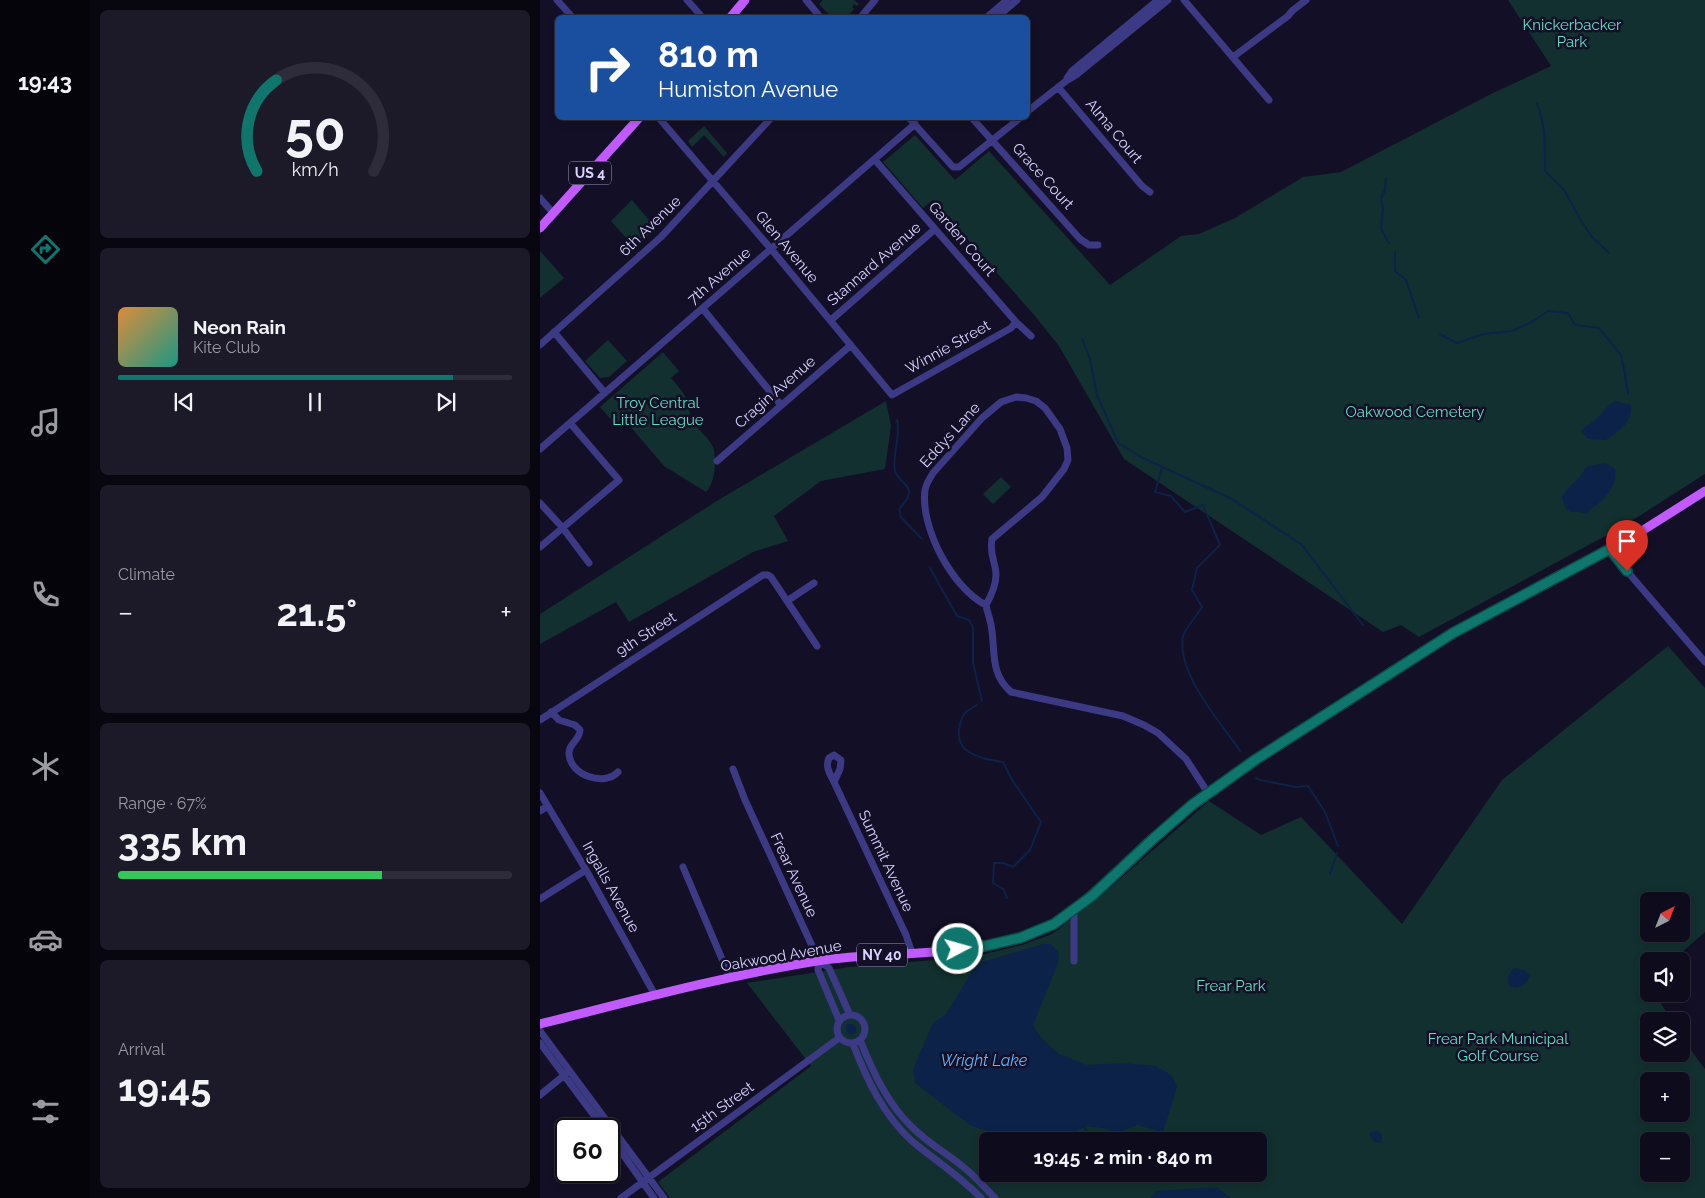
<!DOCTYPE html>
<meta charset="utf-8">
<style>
body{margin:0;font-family:Raleway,sans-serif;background:#1c1929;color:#f1f3f6;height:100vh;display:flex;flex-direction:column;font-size:19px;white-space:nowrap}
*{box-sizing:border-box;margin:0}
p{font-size:16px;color:#9b9ba3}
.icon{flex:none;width:28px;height:28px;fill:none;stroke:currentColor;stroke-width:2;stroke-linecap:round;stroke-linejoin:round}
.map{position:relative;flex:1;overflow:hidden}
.sheet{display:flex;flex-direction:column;gap:10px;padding:10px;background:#08060f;width:450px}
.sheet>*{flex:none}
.guide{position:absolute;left:15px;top:15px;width:475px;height:105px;border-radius:8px;box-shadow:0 2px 8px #0003,0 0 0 1px #2e2b3b;background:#1a4fa0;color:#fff;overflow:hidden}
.needle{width:32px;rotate:42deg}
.controls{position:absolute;left:1100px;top:892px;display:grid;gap:10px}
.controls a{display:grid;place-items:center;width:50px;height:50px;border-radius:8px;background:#0e0b1c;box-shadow:0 2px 8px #0003,0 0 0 1px #2e2b3b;font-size:25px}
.speed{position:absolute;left:15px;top:1118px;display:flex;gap:10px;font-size:25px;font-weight:700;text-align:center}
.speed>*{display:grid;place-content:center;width:65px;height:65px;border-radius:50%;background:#0e0b1c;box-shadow:0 2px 8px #0003,0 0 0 1px #2e2b3b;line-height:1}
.speed .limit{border:2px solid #111;border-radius:8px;background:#fff;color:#111}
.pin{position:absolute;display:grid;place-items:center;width:42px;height:42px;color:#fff;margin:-51px -21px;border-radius:50% 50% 50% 0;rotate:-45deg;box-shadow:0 0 5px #0007}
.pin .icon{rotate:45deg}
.me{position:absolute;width:55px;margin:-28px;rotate:84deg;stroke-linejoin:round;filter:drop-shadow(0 0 4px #0008)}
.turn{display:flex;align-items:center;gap:18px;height:105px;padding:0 20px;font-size:22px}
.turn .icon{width:65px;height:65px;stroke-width:2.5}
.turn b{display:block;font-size:35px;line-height:42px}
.big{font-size:38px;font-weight:700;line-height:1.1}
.sheet .tile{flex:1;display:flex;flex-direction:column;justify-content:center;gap:8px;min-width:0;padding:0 18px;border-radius:8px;background:#1c1929}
.sheet .dial{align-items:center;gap:0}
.dial svg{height:130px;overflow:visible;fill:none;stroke:#2e2b3b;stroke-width:7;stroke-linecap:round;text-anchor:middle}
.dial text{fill:#f1f3f6;stroke:none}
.song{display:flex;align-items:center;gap:15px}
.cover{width:60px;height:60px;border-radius:8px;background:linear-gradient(135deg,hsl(30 70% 55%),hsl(170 70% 35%))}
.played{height:5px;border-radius:2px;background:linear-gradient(90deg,#0f766e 85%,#2e2b3b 85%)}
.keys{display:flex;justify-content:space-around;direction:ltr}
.heat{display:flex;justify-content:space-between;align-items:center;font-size:28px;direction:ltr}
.charge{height:8px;border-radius:4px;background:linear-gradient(90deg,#34c759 67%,#2e2b3b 0)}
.trip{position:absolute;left:439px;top:1132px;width:288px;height:50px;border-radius:8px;background:#0e0b1c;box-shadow:0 2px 8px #0003,0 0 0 1px #2e2b3b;font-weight:700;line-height:50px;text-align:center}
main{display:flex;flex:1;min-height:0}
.tabs{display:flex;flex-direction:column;width:90px;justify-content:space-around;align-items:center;background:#06040b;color:#9b9ba3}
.tabs .icon{width:35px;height:35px}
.tabs .active{color:#0f766e}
.tabs b{font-size:22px;color:#f1f3f6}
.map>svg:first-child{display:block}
.green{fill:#12302f;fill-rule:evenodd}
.water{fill:#0c2248}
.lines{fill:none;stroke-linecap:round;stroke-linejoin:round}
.stream{stroke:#0c2248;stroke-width:2}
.minor{stroke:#3d3a85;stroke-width:7}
.major{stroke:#c25bff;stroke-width:9}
.route-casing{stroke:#0a4d48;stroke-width:12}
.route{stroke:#0f766e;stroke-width:9}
.labels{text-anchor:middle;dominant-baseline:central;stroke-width:5;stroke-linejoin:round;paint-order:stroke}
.shield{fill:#130f26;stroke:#9e99be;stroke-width:1}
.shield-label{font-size:14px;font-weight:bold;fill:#d9d4ff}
.park-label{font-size:15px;fill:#5fe0c0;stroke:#130f26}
.street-label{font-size:15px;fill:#d9d4ff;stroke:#130f26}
.water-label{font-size:16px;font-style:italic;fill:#62b6ff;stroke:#130f26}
</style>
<main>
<nav class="tabs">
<b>19:43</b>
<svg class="icon active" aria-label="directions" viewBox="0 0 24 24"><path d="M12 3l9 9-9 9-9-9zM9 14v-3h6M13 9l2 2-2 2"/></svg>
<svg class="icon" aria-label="music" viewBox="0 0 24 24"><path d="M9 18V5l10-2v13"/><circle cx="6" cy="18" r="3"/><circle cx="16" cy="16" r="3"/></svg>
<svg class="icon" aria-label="phone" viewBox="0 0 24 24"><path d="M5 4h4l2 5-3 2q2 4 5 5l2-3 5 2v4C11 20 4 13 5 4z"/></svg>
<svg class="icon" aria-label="climate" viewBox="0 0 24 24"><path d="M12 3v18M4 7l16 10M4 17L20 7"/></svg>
<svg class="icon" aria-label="car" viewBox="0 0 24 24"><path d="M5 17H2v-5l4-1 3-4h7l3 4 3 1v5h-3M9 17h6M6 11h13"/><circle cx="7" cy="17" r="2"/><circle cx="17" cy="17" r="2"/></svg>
<svg class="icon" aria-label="filters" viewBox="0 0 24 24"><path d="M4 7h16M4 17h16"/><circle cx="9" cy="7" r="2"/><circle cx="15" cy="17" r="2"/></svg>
</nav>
<section class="sheet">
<div class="tile dial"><svg viewBox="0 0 100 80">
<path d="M14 69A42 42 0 1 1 86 69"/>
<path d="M14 69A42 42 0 0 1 26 13" stroke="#0f766e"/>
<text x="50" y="56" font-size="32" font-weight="700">50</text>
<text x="50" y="72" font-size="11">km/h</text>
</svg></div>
<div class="tile">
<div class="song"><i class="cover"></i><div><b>Neon Rain</b><p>Kite Club</p></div></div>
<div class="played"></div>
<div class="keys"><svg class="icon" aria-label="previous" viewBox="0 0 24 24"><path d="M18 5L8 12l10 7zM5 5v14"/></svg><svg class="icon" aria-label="pause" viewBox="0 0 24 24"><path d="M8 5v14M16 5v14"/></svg><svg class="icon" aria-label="next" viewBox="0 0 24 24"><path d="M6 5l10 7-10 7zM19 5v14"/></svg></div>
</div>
<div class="tile"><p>Climate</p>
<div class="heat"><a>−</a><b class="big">21.5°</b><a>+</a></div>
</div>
<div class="tile"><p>Range · 67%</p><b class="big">335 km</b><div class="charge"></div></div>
<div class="tile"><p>Arrival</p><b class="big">19:45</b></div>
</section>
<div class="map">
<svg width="1165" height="1198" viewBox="0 0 1165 1198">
<rect width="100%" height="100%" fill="#130f26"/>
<path class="green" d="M283,0H314L319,4L317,6L314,4L312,7L314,9L307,17H291L279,4Z
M968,0H1165V474L1082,527L879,637L861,625L843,632L584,459L519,346L495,316L393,200L383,208L343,162L375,135L415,180L449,151L570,285L641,236L659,234L695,218L763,177L801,172L953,93L1011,66Z
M164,126L187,153L184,157L164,135L152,147L148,141Z
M92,200L116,228L95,248L71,221Z
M0,251L24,278L0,298Z
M68,340L87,361L69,377L60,378L45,361Z
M123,352L139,371L131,378C144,393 150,399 150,419C155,426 170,439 173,447C177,458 175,484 166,492L124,466L83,418L76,425L60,407Z
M346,401L351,426L345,469L281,481L234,516L248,541L213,552L89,622L76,602L0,644V614L175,502Z
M461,477L471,487L453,504L443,494Z
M1128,646L1165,688V932L1132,961H1109V994H1115L1132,1021H1109V1054H1141V1035L1158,1060L1165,1069V1198H130L118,1182L271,1066L207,983L309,967L432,957L482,945L512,934L555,901L669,801L721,835L761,817L862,924L962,780ZM1109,901H1141V934H1109ZM1109,1081H1141V1114H1109ZM448,1141H718V1174H448ZM1109,1141H1141V1174H1109Z"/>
<path class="water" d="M1075,401L1091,405C1093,422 1079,431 1066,440L1048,439L1041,431C1046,425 1052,424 1057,418C1063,412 1067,406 1075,401Z
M1065,463L1075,469C1079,484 1063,503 1050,509L1049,512L1047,514C1033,508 1027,520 1022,496C1029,486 1040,479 1046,467Z
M503,944H511L519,953L518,963L493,1025L503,1040L519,1054L547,1065L583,1063L616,1066L632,1076L637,1087L623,1132L597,1125L578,1133L563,1128L546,1126L531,1134L477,1131L452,1132L431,1126L375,1083L373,1069L393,1023L406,1014L433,970L442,962Z
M974,968L984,970L991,975C985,985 981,991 969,986C967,978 968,974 974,968Z
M305.5 1029a5.5 5.5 0 1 1 11 0a5.5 5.5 0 1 1-11 0Z
M838,1131C842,1134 843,1138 841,1143L834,1142L829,1134L831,1132Z
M676,1187L691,1198H611L616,1191Z"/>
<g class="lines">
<path class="stream" d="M997,104C1006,125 1005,149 1005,171L1025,191L1041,221L1052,237L1069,253
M846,178L845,190L841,198L843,209L841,229L849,243
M855,252V271L866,280L879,318
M900,334L917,343L943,334L972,331L990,323L1008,311L1028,313L1035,325L1059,328L1081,355L1085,374L1088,394
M542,339L550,359L557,395L578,443L603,458L692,499L762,545L823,625
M357,420C361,436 352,454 355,471C357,480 370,484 369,493C369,499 363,505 359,509L361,517L382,539
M622,468L615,492L631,496L645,512L663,505L680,545L657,568L652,590L662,607C658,614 645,629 643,636C636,674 681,722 700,751
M390,568L417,616L429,620L433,627V663L442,701
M437,705C434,707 430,709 427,711C418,720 415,741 426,750C437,758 450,760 463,762L472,780L501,822L490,850L473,867L463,863H454L453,883L463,889L467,898
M716,778L720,780L756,787L768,786L785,812L798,846
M790,874L797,853
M545,1127L548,1137L547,1141
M552,1174L554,1177"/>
<path class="minor" d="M17,0L33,18
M147,0L163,18
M266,0L281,18
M644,0L729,100
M320,18L335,0
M446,18L467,0
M456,18L477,0
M693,57L748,16L752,11L766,0
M527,78L532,71L618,0
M518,87L602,186L610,192
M488,111L526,81L536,75L628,0
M119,118L231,249L352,395L471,328L476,322
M369,118L413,167H419L480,118
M432,118L540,239L549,245H558
M335,160L476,322L491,336
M0,198L13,213
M163,309L241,405
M291,320L395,229
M14,332L65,393
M0,345L121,237L231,118
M476,397L486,398L496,401L505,408L520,429L527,448L528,460L524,469L502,497L452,539C449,556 456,562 456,575C456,585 451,596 446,605C413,589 380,528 385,490C386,484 390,478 393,473L442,418L461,402Z
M0,449L375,124
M177,461L311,345
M0,503L22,527L49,563
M0,547L79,480L30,423
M1070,549L1074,556L1165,662
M247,601L274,583
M446,605C447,612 450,618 451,625C456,650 449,673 471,692L583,716L604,725L618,733L646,759L668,793
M11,712L19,720L35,725L40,730C40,740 28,744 29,754C30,775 64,787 78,772
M0,720L223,575H228L231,577L277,646
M193,769L205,800L279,961
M294,782C290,774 285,767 289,758L294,755L301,760L300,769L294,782L366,935L372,953
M0,793L46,870L115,995
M0,811L8,806
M143,867L190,978
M0,899L46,870
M279,961L278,970L299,1020
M279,961L289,968L310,1015
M534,961V910
M297 1029a14 14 0 1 1 28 0a14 14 0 1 1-28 0Z
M0,1031L124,1198
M320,1040C333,1072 348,1105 373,1128C388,1143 406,1153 422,1166C434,1175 444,1187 455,1198
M0,1043L64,1129
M313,1044C327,1080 343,1115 373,1142C396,1161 420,1176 441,1198
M0,1095L27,1073
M45,1129L60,1117
M69,1135L114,1198
M26,1143V1142
M81,1198L299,1038"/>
<path class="major" d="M190,18L205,0
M0,228L99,118
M0,1024C92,1001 184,976 277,961C348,950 432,959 499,931C512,926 523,918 534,910L652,805L715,760L913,633L1097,534L1165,491"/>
</g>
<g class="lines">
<g class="route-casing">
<path id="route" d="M418,949L445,946L480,938L514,924L552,896L613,839L652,805L715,760L913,633L1070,549L1087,571"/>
</g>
<use href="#route" class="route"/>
</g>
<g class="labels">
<g class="shield">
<rect x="29" y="161.5" width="42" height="23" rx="4"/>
<rect x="317" y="943.5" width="50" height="23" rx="4"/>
</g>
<g class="shield-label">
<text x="50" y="173">US 4</text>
<text x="342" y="955">NY 40</text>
</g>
<g class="park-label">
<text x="1032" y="25">Knickerbacker<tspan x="1032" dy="17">Park</tspan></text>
<text x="118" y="403">Troy Central<tspan x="118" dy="17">Little League</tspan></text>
<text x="875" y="412">Oakwood Cemetery</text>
<text x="691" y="986">Frear Park</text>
<text x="958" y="1039">Frear Park Municipal<tspan x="958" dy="17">Golf Course</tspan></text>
</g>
<g class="street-label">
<text transform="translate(574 131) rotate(50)">Alma Court</text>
<text transform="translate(503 176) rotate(48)">Grace Court</text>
<text transform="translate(110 226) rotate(-44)">6th Avenue</text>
<text transform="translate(422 239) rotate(49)">Garden Court</text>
<text transform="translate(247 247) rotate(50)">Glen Avenue</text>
<text transform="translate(334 264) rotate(-41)">Stannard Avenue</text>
<text transform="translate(179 276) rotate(-41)">7th Avenue</text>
<text transform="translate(408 347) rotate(-29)">Winnie Street</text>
<text transform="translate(235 392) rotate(-41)">Cragin Avenue</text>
<text transform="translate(410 435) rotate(-48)">Eddys Lane</text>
<text transform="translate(106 634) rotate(-33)">9th Street</text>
<text transform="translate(346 861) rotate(65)">Summit Avenue</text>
<text transform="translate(254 875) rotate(65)">Frear Avenue</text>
<text transform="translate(71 887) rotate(61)">Ingalls Avenue</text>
<text transform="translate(241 956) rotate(-10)">Oakwood Avenue</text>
<text transform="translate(182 1107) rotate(-36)">15th Street</text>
</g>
<g class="water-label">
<text x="444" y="1060">Wright Lake</text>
</g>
</g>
</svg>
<div class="controls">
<a><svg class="needle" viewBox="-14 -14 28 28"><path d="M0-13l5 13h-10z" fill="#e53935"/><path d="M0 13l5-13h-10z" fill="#9b9ba3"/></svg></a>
<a><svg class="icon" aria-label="sound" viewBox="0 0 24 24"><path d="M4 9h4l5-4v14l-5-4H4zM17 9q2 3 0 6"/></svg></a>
<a><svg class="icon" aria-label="layers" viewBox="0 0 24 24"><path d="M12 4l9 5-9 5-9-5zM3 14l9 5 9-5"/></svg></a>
<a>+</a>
<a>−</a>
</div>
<div class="speed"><div class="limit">60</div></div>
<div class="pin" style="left:1087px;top:571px;background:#d93025"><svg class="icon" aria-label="arrive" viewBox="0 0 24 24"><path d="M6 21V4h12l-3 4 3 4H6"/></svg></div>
<svg class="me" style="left:418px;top:949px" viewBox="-20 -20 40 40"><circle r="17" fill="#0f766e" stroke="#fff" stroke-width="3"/><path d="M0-11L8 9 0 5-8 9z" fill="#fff"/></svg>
<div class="trip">19:45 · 2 min · 840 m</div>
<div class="guide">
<div class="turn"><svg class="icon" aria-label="right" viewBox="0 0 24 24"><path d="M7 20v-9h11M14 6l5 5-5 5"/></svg><div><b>810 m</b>Humiston Avenue</div></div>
</div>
</div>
</main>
